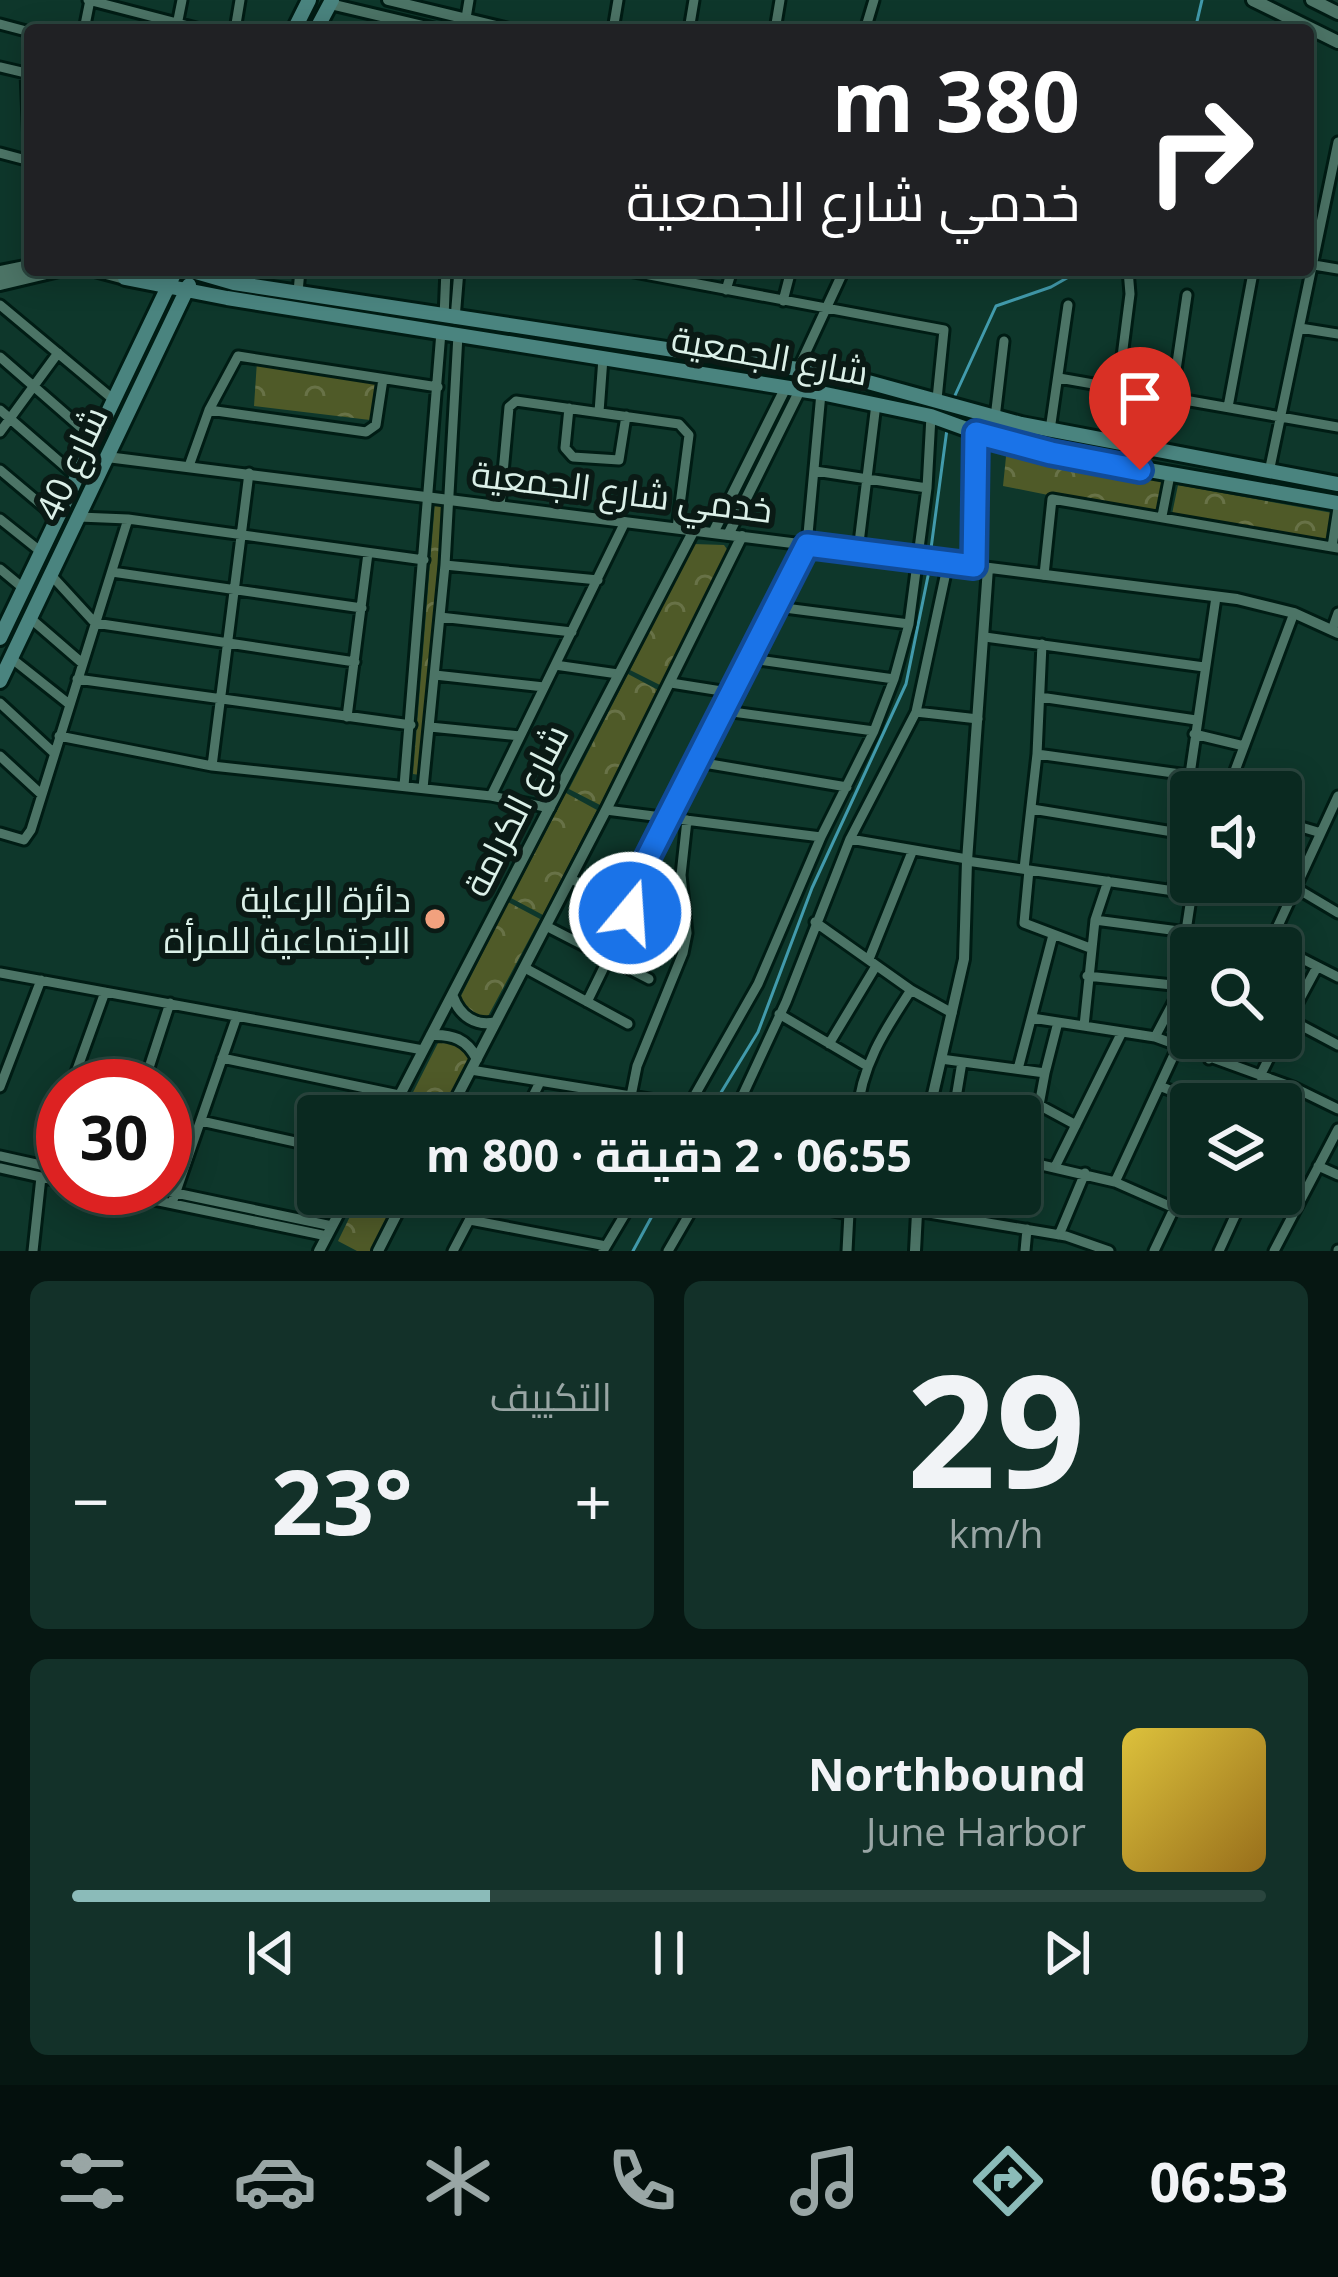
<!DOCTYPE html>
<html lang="ar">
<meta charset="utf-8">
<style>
body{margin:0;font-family:"Open Sans",Cairo,sans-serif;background:#133129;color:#f1f3f6;direction:rtl;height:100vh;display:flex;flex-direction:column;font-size:45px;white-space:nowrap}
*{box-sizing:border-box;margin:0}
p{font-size:39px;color:#99a6a5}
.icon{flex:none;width:66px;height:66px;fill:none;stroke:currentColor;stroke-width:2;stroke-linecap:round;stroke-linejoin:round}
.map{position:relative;height:1251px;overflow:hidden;direction:ltr}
.drawer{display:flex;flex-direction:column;gap:30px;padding:30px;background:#061712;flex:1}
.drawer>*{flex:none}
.banner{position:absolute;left:24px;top:24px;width:1290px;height:252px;border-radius:12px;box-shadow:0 6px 30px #0003,0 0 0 3px #2a453e;direction:rtl;background:#202124;color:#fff;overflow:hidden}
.controls{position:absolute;left:1170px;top:771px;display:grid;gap:24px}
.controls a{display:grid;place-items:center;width:132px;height:132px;border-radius:12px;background:#0a2920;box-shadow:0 6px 30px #0003,0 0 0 3px #2a453e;font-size:60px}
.speed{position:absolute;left:36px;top:1059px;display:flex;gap:24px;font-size:60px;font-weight:700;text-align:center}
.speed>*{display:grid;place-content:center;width:156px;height:156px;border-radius:50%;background:#0a2920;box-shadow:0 6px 30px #0003,0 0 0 3px #2a453e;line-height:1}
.speed .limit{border:18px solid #d22;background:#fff;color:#111}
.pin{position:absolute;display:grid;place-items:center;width:102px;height:102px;color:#fff;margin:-123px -51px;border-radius:50% 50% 50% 0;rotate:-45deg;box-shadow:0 0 12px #0007}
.pin .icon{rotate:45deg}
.me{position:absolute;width:132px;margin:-66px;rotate:18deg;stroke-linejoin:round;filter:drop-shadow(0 0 9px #0008)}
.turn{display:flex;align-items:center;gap:42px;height:252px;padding:0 36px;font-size:54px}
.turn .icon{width:156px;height:156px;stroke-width:2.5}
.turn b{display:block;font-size:84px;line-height:102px}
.big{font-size:90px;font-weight:700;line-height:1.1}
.drawer .widget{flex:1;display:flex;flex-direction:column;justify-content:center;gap:18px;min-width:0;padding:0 42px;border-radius:18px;background:#133129}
.drawer .dial{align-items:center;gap:0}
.dial b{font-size:156px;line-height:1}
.song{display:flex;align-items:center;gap:36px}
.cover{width:144px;height:144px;border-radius:18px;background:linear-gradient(135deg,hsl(50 70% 55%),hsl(40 70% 35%))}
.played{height:12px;border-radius:6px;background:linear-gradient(90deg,#8bbbb9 35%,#2a453e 35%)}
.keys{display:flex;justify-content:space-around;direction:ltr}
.heat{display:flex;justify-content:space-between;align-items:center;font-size:66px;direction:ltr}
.drawer .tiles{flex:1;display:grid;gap:30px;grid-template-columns:1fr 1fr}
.widget:last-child{grid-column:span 2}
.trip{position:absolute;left:297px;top:1095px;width:744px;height:120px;border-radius:12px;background:#0a2920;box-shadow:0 6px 30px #0003,0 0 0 3px #2a453e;font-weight:700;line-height:120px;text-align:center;direction:rtl}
.menu{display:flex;height:192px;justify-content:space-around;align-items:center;background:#04100d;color:#99a6a5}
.menu .icon{width:84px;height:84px}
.menu .current{color:#8bbbb9}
.menu b{font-size:54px;color:#f1f3f6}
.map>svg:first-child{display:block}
.park{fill:url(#park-crowns)}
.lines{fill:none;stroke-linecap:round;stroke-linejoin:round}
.stream{stroke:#429bac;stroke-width:3}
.minor-casing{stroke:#001c14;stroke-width:15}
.tertiary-casing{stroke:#001c14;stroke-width:16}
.secondary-casing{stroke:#001c14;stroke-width:18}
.primary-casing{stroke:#001c14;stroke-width:20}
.minor{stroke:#4c7466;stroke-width:9}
.tertiary{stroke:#4c7466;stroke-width:10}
.secondary{stroke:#4c7466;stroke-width:12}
.primary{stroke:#4a847f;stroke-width:14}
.route-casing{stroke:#114b97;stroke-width:30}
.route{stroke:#1a73e8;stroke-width:21}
.poi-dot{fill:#f2a17e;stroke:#0a1a15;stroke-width:4.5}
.labels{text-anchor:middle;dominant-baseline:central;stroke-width:12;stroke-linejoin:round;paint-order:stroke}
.street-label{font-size:36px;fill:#dbf0e8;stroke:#0a1a15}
.poi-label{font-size:36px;fill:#dbf0e8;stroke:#0a1a15;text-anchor:end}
</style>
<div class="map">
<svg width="1338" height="1251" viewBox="0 0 1338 1251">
<defs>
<pattern id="park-crowns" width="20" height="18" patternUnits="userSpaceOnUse" patternTransform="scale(3)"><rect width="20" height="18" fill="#4f5a28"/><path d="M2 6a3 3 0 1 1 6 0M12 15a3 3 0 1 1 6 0" fill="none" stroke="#687247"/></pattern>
</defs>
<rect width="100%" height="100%" fill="#0e372b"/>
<path class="park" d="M257,361L378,380L370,420L254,406Z
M1007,447L1167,476L1162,518L1003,486Z
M1178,485L1338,514V549L1171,519Z
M435,502L443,504L420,775L413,774Z
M693,544L724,545L729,552L662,686L630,670Z
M628,674L658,690L600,805L569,789Z
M566,793L597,810L543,915L511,898Z
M508,902L540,919L486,1020L458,1002Z
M441,1037L473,1054L440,1116H401Z
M361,1194H399L370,1251H357L338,1241Z"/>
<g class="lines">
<path class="stream" d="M1195,30L1202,0
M952,402L996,306L1051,287L1081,270
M930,556L947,429
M714,1104L758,1032L812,888L906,684L928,576
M633,1251L664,1194"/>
<g class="minor-casing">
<path id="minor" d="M88,0L204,30
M466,18L469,0
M0,24L30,32
M84,30L90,0
M176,30L182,0
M235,30L240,0
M613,30L618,0
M689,30L694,0
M775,30L780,0
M865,30L874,0
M0,67L30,74
M26,73L30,167
M0,153L30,161
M1314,265L1338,269
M623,270L944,330L937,399
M726,290L732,270
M298,292L300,270
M783,301L791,270
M0,305L114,400
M444,317L446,270
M455,319L459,270
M1300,328L1338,334
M0,357L93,438
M798,369L844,270
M1059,378L1338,427
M1118,388L1130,294L1128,270
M1172,397L1187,295
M1228,407L1252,278
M569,408L565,448L573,457L619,460L626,416
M0,410L76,476
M209,410L366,432L376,425L383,379
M599,412L603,358
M995,418L1004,341
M1050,430L1068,305
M0,432L58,353
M189,466L209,410L238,356L438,387
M0,470L56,517
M815,471L927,488
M1269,472L1338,142
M500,506L509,407L516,401L679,424L689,435L677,528
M1162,516L1170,475
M79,517L128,519L424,560
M0,519L40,551
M1332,547L1338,508
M858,551L876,404
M445,565L598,580
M0,569L23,588
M112,572L362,608
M51,575L95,623L355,662
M1044,575L1052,499L1338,548
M777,607L909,624
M440,617L572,632
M30,618L82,663
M1332,630L1338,613
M985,637L1204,667
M11,658L69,704
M751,659L894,679
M555,665L618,674
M435,675L544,687
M77,679L411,725
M671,683L734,693
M1040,697L1196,720
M0,703L53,752
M725,711L874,731
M916,712L978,719
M347,717L368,553
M430,727L520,736
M1194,734L1244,746
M59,736L212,766L491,796L550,808
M1037,754L1231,781
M0,756L41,794
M698,762L847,787
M212,766L249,473
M404,786L441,332
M423,788L445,565L458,335
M1227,792L1294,613
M491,796L625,522
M1032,809L1179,833
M606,810L821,837
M1281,821L1321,833
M0,833L24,840L31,830L128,519
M850,839L967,859
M967,861L1188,893L1191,898L1186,931
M1024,869L1037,754L1042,644
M1029,870L1024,923L1090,948
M571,879L627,905
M1272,882L1296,888L1338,913
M1173,890L1216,597
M1095,920L1270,943L1281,948
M815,922L911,990L952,1013
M546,926L649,979
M1270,943L1338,796
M1281,948L1338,977
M869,959L912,852
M525,968L628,1024
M0,973L423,1050
M1087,976L1182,986
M587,1002L629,916V894L807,545L821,393
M779,1014L867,1066
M1032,1018L1155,1037L1293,1087L1338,1109
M1289,1019L1338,1045
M1084,1026L1095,920L1108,881
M1281,1034L1317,967
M1155,1037L1191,969
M829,1044L876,966
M222,1058L399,1095
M941,1059L1045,1073L1039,1105L1076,1125
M1209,1059L1220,1038
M1018,1069L1053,935
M471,1070L754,1116
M1045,1073L1058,1022
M1260,1076L1279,1038
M71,1086L105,992
M143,1086L170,1003
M0,1087L41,980
M1162,1087L1205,1104
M631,1096L637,1066L683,953L687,933L681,875L687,820
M523,1116L539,1084
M683,1116L758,984L821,837L874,731L894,679L909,624L927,488L931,416
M733,1116L786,1002L850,839L916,712L948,563
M857,1116C861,1066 884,1031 911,990
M953,1116L962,1062
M1281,1116L1293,1087
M201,1121L318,1147
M0,1156L63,1170
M1020,1160L1115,1182L1174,1208
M43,1166L63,1109
M1318,1166L1338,1175
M1055,1167L1122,1032
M0,1168L63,1182
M1115,1182L1178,1046
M96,1188L327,1236
M152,1188L332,1226
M443,1194L475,1209
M747,1194L848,1214
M172,1203L237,1016
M917,1211L1066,1236L1109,1251
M470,1220L606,1246
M1059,1235L1085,1173
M33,1251L41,1177
M453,1251L483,1194
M603,1251L637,1194
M668,1251L701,1194
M847,1251L850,1194
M1025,1251L1027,1229
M1154,1251L1191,1173
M1219,1251L1245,1194
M1274,1251L1338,1129
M1338,1251V1250"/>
</g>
<g class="tertiary-casing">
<path id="tertiary" d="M388,0L513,30
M330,4L440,30
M107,457L1237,599L1294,613L1338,633
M713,533L786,387
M728,535L800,390
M974,566L976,433
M453,997C460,1016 476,1027 496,1022
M431,1035C452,1034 467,1039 477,1059
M389,1116L694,530
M447,1116L606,810L742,536
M928,1116L964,959L967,861L988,568
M319,1251L349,1194
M378,1251L407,1194
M915,1251L918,1194"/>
</g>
<g class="secondary-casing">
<path id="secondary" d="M1253,0L1338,42
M1312,0L1338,13
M95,270L125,278
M0,272L30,266
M0,284L59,270"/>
</g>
<g class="primary-casing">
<path id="primary" d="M294,30L309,0
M316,30L332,0
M189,270L234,283L798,369L868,382L1021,424L1338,484
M125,278L227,298L821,393L931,416L1000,441L1051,453L1338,503
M0,638L176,270
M0,681L189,285"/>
</g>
<use href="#minor" class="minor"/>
<use href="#tertiary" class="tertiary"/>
<use href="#secondary" class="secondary"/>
<use href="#primary" class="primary"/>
</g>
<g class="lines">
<g class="route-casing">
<path id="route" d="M630,913L629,894L807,545L974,566L976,433L1051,453L1140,470"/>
</g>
<use href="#route" class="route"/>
</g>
<circle class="poi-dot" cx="435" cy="919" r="12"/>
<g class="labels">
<g class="street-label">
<text transform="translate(770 355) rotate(10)">شارع الجمعية</text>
<text transform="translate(71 463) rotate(-65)">شارع 40</text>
<text transform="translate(622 491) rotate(7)">خدمي شارع الجمعية</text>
<text transform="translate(515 810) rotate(-63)">شارع الكرامة</text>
</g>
<g class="poi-label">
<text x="411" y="898">دائرة الرعاية<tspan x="411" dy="41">الاجتماعية للمرأة</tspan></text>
</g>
</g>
</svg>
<div class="controls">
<a><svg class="icon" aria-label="sound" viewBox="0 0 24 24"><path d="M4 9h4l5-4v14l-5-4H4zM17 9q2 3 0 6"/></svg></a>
<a><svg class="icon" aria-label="search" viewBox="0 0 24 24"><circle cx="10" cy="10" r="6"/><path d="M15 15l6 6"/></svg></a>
<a><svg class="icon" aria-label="layers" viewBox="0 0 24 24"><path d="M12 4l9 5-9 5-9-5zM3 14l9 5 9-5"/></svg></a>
</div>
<div class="speed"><div class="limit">30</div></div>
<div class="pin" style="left:1140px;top:470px;background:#d93025"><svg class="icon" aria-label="arrive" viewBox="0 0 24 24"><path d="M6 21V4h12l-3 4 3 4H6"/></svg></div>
<svg class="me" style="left:630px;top:913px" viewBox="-20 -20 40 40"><circle r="17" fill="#1a73e8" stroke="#fff" stroke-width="3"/><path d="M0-11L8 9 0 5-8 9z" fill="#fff"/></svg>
<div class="trip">06:55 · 2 دقيقة · 800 m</div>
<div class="banner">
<div class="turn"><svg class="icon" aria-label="right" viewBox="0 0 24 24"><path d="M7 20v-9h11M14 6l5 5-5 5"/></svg><div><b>380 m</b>خدمي شارع الجمعية</div></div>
</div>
</div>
<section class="drawer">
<div class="tiles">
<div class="widget dial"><b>29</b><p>km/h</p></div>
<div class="widget"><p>التكييف</p>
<div class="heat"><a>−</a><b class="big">23°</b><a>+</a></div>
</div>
<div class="widget">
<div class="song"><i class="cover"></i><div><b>Northbound</b><p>June Harbor</p></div></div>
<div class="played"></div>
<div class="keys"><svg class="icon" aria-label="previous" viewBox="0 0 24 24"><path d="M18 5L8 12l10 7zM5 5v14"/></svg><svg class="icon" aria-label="pause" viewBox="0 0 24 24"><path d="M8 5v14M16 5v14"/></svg><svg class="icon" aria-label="next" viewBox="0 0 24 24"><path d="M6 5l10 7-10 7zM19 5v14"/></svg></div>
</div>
</div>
</section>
<nav class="menu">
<b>06:53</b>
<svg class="icon current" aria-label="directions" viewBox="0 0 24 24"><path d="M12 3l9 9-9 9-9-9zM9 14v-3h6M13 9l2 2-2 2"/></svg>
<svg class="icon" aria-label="music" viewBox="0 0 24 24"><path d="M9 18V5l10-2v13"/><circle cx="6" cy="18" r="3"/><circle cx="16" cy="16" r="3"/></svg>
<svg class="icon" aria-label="phone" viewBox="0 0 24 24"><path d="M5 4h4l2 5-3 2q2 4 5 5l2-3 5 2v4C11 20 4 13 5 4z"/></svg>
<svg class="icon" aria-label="climate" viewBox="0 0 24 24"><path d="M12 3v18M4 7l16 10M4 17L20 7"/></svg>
<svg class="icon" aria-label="car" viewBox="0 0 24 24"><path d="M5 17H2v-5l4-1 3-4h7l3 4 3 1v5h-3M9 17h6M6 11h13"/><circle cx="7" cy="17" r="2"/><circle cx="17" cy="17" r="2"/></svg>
<svg class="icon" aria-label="filters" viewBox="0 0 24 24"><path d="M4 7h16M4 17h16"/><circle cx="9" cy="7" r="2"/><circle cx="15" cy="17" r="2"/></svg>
</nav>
